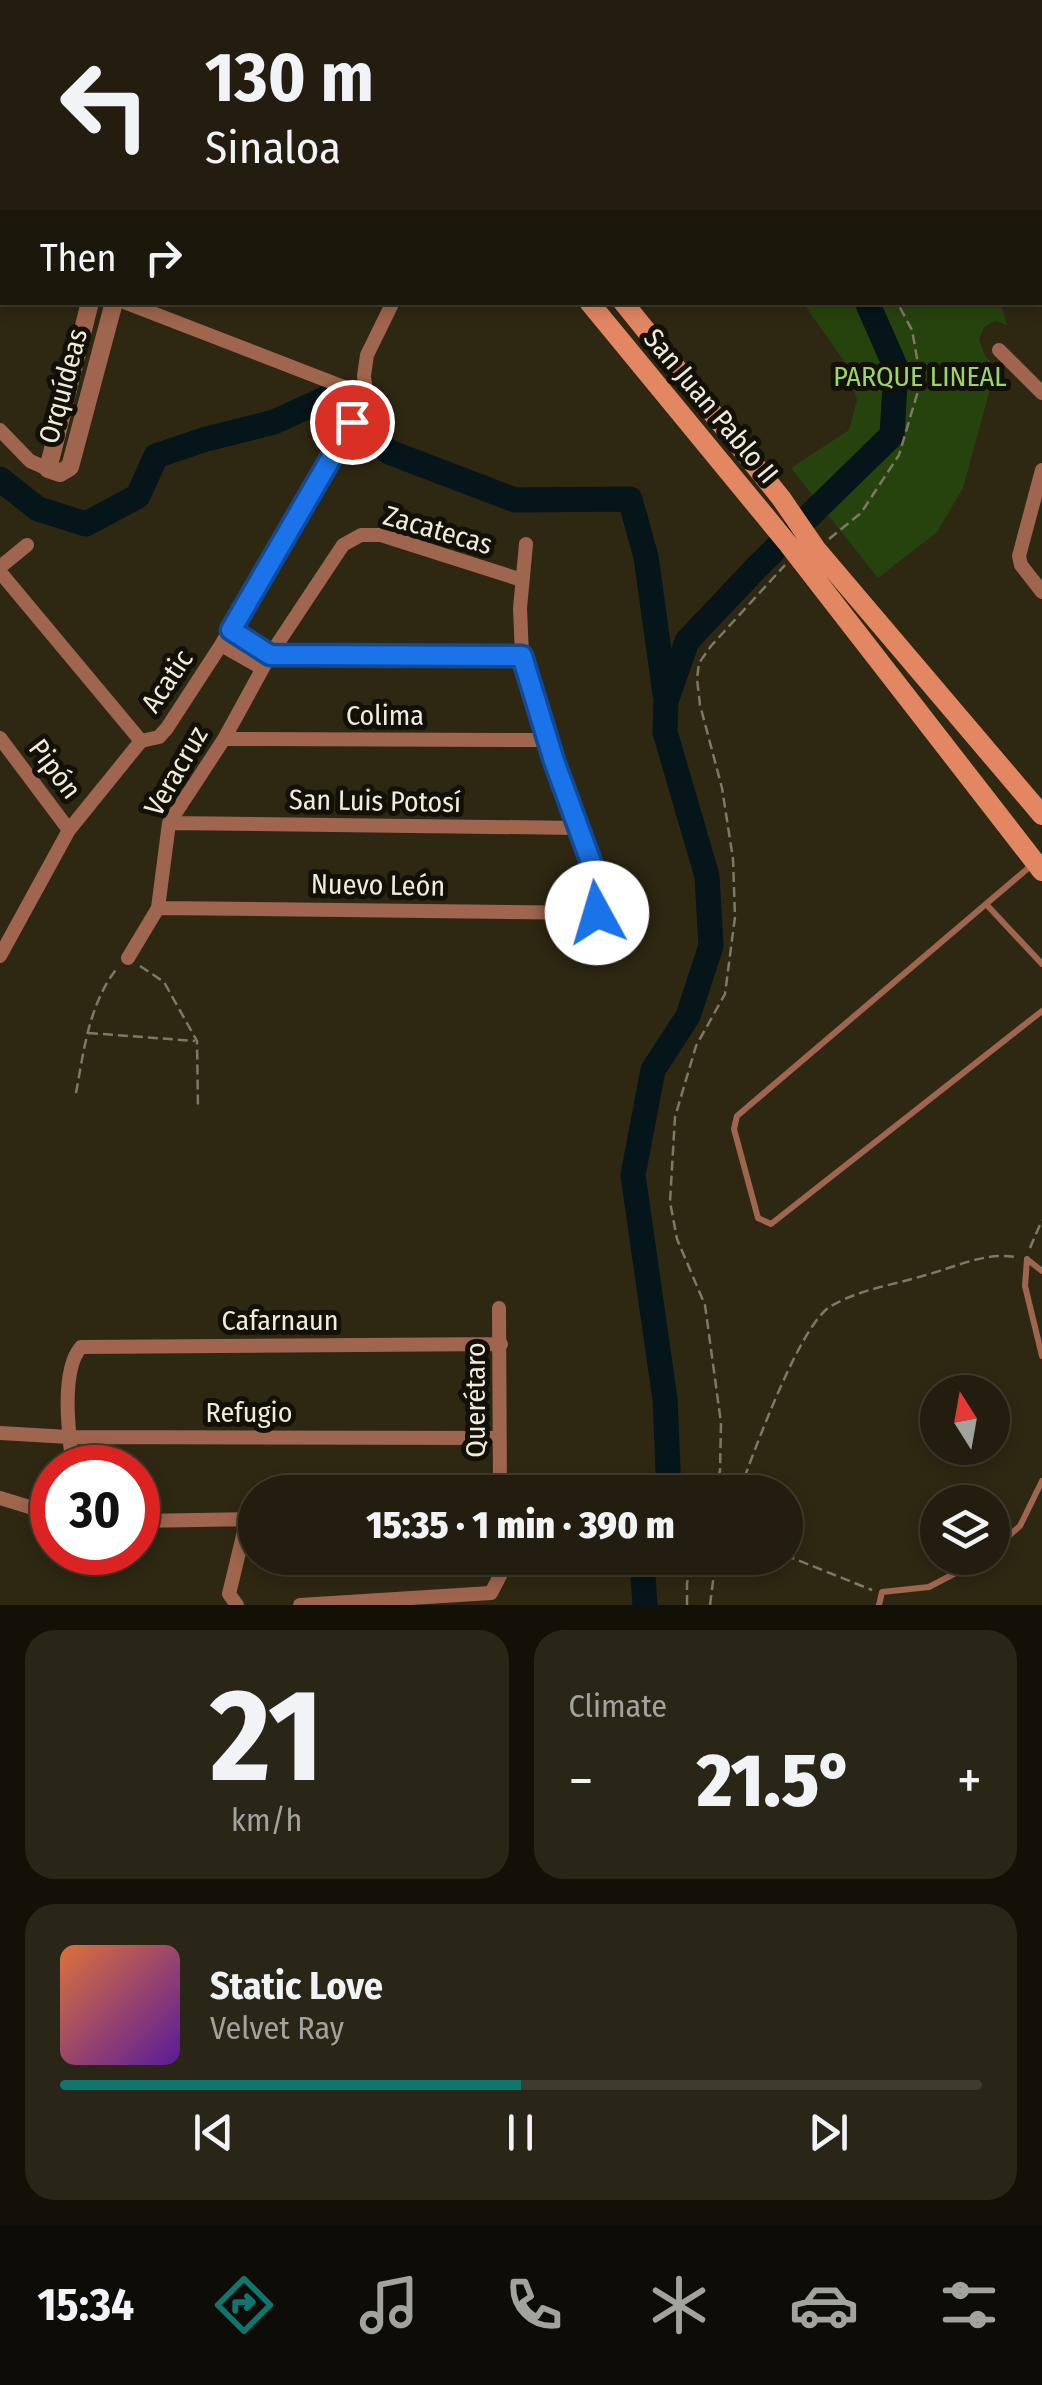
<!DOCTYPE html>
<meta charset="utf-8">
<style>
body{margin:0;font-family:"Fira Sans Condensed",sans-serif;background:#2a2617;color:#f1f3f6;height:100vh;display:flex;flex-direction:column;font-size:38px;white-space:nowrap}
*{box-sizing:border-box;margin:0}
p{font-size:32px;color:#a2a29e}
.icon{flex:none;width:55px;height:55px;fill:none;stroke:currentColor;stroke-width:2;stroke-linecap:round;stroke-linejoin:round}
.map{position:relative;height:1605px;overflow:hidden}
.side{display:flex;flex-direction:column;gap:25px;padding:25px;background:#131008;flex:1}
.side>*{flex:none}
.top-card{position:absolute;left:0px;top:0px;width:1042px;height:305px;box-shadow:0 5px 15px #0003,0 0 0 2px #3f3b2e;background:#221d0e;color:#f1f3f6;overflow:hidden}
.needle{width:65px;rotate:349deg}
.fabs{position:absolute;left:920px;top:1375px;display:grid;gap:20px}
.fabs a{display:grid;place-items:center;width:90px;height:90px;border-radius:50%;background:#221d0e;box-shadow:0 5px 15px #0003,0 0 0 2px #3f3b2e;font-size:50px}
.speed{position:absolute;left:30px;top:1445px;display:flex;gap:20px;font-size:50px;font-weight:700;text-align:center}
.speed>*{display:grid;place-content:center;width:130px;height:130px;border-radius:50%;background:#221d0e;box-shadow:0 5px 15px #0003,0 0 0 2px #3f3b2e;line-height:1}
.speed .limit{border:15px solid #d22;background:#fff;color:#111}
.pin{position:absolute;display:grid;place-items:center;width:85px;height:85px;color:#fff;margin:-42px;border:5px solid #fff;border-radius:50%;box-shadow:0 2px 10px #0007}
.me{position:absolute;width:110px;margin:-55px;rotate:354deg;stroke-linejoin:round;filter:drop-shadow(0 0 8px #0008)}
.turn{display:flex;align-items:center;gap:35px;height:210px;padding:0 40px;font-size:45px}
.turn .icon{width:130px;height:130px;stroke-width:2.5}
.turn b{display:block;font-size:70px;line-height:85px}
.then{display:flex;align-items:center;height:95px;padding:0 40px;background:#0003;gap:20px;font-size:38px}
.big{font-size:75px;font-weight:800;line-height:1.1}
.side .widget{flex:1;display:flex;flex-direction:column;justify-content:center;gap:15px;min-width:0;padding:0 35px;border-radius:30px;background:#2a2617}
.side .dial{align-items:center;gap:0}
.dial b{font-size:130px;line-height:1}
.song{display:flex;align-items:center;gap:30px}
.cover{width:120px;height:120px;border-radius:15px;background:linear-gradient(135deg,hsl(20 70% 55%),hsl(270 70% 35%))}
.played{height:10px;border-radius:5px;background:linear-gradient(90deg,#0f766e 50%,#3f3b2e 50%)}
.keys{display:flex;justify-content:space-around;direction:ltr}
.heat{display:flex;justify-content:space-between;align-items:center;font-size:55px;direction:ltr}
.side .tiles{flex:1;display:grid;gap:25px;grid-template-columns:1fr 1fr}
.widget:last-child{grid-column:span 2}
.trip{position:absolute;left:238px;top:1475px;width:565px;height:100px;border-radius:50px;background:#221d0e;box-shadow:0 5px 15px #0003,0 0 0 2px #3f3b2e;font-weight:800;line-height:100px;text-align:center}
.menu{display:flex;height:160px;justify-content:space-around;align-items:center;background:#0e0c06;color:#a2a29e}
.menu .icon{width:70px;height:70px}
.menu .current{color:#0f766e}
.menu b{font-size:45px;color:#f1f3f6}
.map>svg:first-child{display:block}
.green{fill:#27430d}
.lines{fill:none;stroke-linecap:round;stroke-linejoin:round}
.river{stroke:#051519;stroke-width:25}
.path{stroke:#7e7867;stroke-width:2.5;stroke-dasharray:10 5;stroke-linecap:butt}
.service{stroke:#9f654e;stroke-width:6}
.minor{stroke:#9f654e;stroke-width:14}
.tertiary{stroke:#9f654e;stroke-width:18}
.secondary{stroke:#e38662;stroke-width:20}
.route-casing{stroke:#114b97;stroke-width:25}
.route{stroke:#1a73e8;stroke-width:18}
.labels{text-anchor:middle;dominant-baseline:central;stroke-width:10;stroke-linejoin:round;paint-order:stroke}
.park-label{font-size:28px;fill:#99d568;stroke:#131007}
.street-label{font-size:28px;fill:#efebde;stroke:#131007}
</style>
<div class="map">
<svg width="1042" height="1605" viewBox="0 0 1042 1605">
<rect width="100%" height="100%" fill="#2e2712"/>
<path class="green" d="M803,303H1001L1007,325L995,321L984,327L979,339L985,356L996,367L963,488L937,532L878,578L791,468L849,430L857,400L847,365Z"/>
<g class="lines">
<path class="river" d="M1040,69L1042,68
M0,479L38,509L86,524L138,496L156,456L203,440L274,422L331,396L389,452L515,500L630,499L646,557L665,694
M669,1492L665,1399L633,1175L653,1070L688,1016L711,946L707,876L665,732L666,701L687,641L758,566L892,435L896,368L867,302
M645,1605L643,1576L649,1558"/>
<path class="path" d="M1040,100H1042
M829,539L861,513L899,455L921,381L912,330L897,302
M140,966L164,982L197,1041L198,1109
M88,1033L195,1041
M76,1093C84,1050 89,1003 118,967
M1030,1248L1042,1220
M713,1492L720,1471L721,1423L705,1305L677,1239L670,1202L675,1117L696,1046L725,994L735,917L733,859L722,788L700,705L697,679L699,663L711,646L785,565
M739,1492C753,1455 799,1325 831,1306C861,1289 893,1285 926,1275C956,1267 984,1252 1016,1257
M785,1555L872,1590
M687,1605V1583L694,1558
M710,1605L716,1558"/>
<path class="service" d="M1033,864L737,1116L734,1129L758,1218L771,1224L1042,1011
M986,904L1042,964
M1027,1259L1025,1286L1042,1356
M1028,1260L1042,1271
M992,1550L1020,1526L1042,1481
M879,1605L882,1592L929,1587L984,1558"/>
<path class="minor" d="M112,0L120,2
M502,0L507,2
M525,2L527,0
M0,25L2,26
M0,159L2,160
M1040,197L1042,199
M0,268L2,269
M124,302L367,396
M999,350L1042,393
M0,430L30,461L48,469
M1042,470L1019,556L1021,565L1042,592
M526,544L520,608L522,656L547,740L592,865L597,913L582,954
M0,567L27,545
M0,572L141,741
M231,629L270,655L522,656
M221,645L262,668
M0,738L69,830
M224,739L547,740
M169,823L580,828
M158,908L597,913
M0,956L69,830L141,741L159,737L167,728L221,645L338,444L367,401L364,376L367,355L393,302
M128,958L158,908L169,823L224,739L270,655L343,545L361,535H381L522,580
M499,1308L500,1492
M0,1433L69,1437L499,1438
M73,1468C69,1436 60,1371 81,1347L501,1344
M0,1498L52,1514
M138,1521L255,1519
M237,1605L229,1594L247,1519
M300,1605L491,1593L503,1570L502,1558"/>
<path class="tertiary" d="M181,2L182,0
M206,2V0
M90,302L48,469L60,473L70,467L114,302"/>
<path class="secondary" d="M39,0L48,2
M0,6L2,7
M589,302L789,545L1042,871
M623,302L781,498L816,549L1042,815"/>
</g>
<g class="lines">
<g class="route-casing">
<path id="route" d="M352,422L231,630L270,655L522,656L554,761L592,865L597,913"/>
</g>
<use href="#route" class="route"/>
</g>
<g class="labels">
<g class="park-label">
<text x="920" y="376">PARQUE LINEAL</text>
</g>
<g class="street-label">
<text transform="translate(63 386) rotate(-75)">Orquídeas</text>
<text transform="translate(711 406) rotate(50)">San Juan Pablo II</text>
<text transform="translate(438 530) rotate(16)">Zacatecas</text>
<text transform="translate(167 681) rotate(-56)">Acatic</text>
<text x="385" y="715">Colima</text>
<text transform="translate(55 769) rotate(53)">Pipón</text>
<text transform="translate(176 771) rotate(-60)">Veracruz</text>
<text transform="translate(375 801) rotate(1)">San Luis Potosí</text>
<text transform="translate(378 885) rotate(1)">Nuevo León</text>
<text x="280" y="1320">Cafarnaun</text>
<text transform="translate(475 1400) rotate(-90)">Querétaro</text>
<text x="249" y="1412">Refugio</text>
</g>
</g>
</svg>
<div class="fabs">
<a><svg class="needle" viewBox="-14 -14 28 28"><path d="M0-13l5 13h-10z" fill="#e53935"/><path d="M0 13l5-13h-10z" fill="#a2a29e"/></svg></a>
<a><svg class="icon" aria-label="layers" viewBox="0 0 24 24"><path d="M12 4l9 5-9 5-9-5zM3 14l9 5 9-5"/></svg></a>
</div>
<div class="speed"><div class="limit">30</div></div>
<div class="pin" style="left:352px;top:422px;background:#d93025"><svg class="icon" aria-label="arrive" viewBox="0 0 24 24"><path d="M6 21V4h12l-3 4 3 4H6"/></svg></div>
<svg class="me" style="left:597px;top:913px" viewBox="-20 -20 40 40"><circle r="19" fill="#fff"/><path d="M0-13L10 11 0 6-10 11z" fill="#1a73e8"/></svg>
<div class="trip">15:35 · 1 min · 390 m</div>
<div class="top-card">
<div class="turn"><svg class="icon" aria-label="left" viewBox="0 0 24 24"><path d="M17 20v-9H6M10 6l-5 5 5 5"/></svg><div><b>130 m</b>Sinaloa</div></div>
<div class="then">Then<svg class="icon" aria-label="right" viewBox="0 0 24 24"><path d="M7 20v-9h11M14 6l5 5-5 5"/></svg></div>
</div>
</div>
<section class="side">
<div class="tiles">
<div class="widget dial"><b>21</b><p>km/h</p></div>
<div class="widget"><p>Climate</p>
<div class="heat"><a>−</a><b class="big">21.5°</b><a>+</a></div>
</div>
<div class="widget">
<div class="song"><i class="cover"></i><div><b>Static Love</b><p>Velvet Ray</p></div></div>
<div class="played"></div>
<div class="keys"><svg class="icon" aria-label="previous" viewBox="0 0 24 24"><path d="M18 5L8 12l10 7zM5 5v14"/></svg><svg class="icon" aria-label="pause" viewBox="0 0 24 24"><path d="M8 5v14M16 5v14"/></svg><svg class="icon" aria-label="next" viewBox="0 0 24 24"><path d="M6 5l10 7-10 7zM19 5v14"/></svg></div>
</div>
</div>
</section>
<nav class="menu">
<b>15:34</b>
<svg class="icon current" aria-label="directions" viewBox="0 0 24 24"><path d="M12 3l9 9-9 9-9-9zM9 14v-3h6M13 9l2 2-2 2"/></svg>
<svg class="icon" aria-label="music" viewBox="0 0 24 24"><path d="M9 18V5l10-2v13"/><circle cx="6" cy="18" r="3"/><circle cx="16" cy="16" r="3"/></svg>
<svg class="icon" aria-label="phone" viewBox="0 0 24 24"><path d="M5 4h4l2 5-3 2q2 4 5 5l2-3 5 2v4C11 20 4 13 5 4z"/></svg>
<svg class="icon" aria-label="climate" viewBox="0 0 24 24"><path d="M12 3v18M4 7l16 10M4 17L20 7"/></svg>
<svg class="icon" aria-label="car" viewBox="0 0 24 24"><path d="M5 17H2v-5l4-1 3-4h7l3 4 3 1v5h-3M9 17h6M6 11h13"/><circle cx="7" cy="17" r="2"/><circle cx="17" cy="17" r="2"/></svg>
<svg class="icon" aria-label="filters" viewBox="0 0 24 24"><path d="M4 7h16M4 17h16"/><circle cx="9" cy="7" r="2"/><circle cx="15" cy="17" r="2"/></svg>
</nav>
